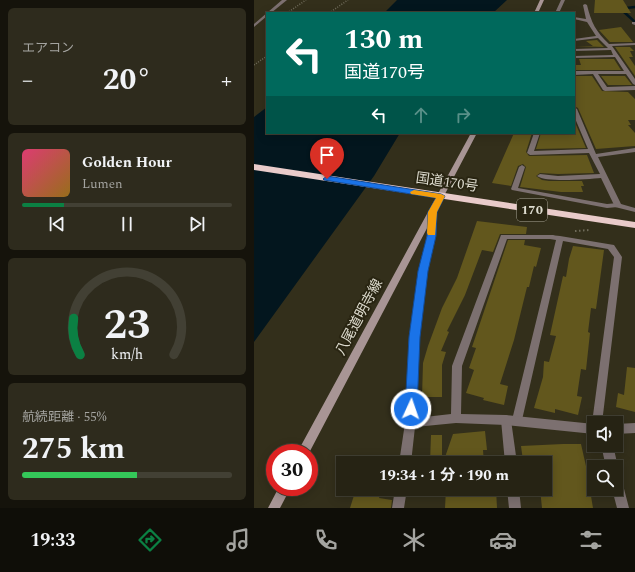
<!DOCTYPE html>
<html lang="ja">
<meta charset="utf-8">
<style>
body{margin:0;font-family:Spectral,"Noto Sans JP",serif;background:#2e2b1d;color:#f1f3f6;height:100vh;display:flex;flex-direction:column;font-size:15px;white-space:nowrap}
*{box-sizing:border-box;margin:0}
p{font-size:13px;color:#a4a4a0}
.icon{flex:none;width:22px;height:22px;fill:none;stroke:currentColor;stroke-width:2;stroke-linecap:round;stroke-linejoin:round}
.map{position:relative;flex:1;overflow:hidden}
.sheet{display:flex;flex-direction:column;gap:8px;padding:8px;background:#15130b;width:254px}
.sheet>*{flex:none}
.guide{position:absolute;left:12px;top:12px;width:309px;height:122px;border-radius:0px;box-shadow:0 2px 10px #0003,0 0 0 1px #424034;background:#00695c;color:#fff;overflow:hidden}
.controls{position:absolute;left:333px;top:416px;display:grid;gap:8px}
.controls a{display:grid;place-items:center;width:36px;height:36px;border-radius:0px;background:#262314;box-shadow:0 2px 10px #0003,0 0 0 1px #424034;font-size:20px}
.speed{position:absolute;left:12px;top:444px;display:flex;gap:8px;font-size:20px;font-weight:700;text-align:center}
.speed>*{display:grid;place-content:center;width:52px;height:52px;border-radius:50%;background:#262314;box-shadow:0 2px 10px #0003,0 0 0 1px #424034;line-height:1}
.speed .limit{border:6px solid #d22;background:#fff;color:#111}
.pin{position:absolute;display:grid;place-items:center;width:34px;height:34px;color:#fff;margin:-41px -17px;border-radius:50% 50% 50% 0;rotate:-45deg;box-shadow:0 0 4px #0007}
.pin .icon{rotate:45deg}
.me{position:absolute;width:44px;margin:-22px;rotate:3deg;stroke-linejoin:round;filter:drop-shadow(0 0 3px #0008)}
.turn{display:flex;align-items:center;gap:14px;height:84px;padding:0 12px;font-size:18px}
.turn .icon{width:52px;height:52px;stroke-width:2.5}
.turn b{display:block;font-size:28px;line-height:34px}
.lanes{display:flex;align-items:center;height:38px;padding:0 12px;background:#0003;justify-content:center;gap:20px;direction:ltr}
.lanes .off{opacity:.35}
.big{font-size:30px;font-weight:700;line-height:1.1}
.sheet .tile{flex:1;display:flex;flex-direction:column;justify-content:center;gap:6px;min-width:0;padding:0 14px;border-radius:6px;background:#2e2b1d}
.sheet .dial{align-items:center;gap:0}
.dial svg{height:104px;overflow:visible;fill:none;stroke:#424034;stroke-width:7;stroke-linecap:round;text-anchor:middle}
.dial text{fill:#f1f3f6;stroke:none}
.song{display:flex;align-items:center;gap:12px}
.cover{width:48px;height:48px;border-radius:6px;background:linear-gradient(135deg,hsl(340 70% 55%),hsl(40 70% 35%))}
.played{height:4px;border-radius:2px;background:linear-gradient(90deg,#0b8043 20%,#424034 20%)}
.keys{display:flex;justify-content:space-around;direction:ltr}
.heat{display:flex;justify-content:space-between;align-items:center;font-size:22px;direction:ltr}
.charge{height:6px;border-radius:3px;background:linear-gradient(90deg,#34c759 55%,#424034 0)}
.trip{position:absolute;left:82px;top:456px;width:216px;height:40px;border-radius:0px;background:#262314;box-shadow:0 2px 10px #0003,0 0 0 1px #424034;font-weight:700;line-height:40px;text-align:center}
.tabs{display:flex;height:64px;justify-content:space-around;align-items:center;background:#0f0e08;color:#a4a4a0}
.tabs .icon{width:28px;height:28px}
.tabs .selected{color:#0b8043}
.tabs b{font-size:18px;color:#f1f3f6}
main{display:flex;flex:1;min-height:0}
.map>svg:first-child{display:block}
.water{fill:#03161e}
.lines{fill:none;stroke-linecap:round;stroke-linejoin:round}
.stream{stroke:#03161e;stroke-width:2.5}
.building{fill:#62571d}
.path-far1{stroke:#6f6b5a;stroke-width:1.5;stroke-dasharray:1 1.5;stroke-linecap:butt}
.path{stroke:#6f6b5a;stroke-width:2;stroke-dasharray:1.5 2.5;stroke-linecap:butt}
.lane{fill:#7c7070;fill-rule:evenodd}
.street{fill:#7c7070;fill-rule:evenodd}
.secondary{fill:#a89595;fill-rule:evenodd}
.highway{fill:#e9cbca;fill-rule:evenodd}
.route{fill:#1a73e8;stroke:#114b97}
.slow{fill:#f59e0b}
.labels{text-anchor:middle;dominant-baseline:central;stroke-width:4;stroke-linejoin:round;paint-order:stroke}
.shield{fill:#292512;stroke:#a7a496;stroke-width:1}
.shield-label{font-size:13px;font-weight:bold;fill:#dddbce}
.street-label{font-size:14px;fill:#dddbce;stroke:#292512}
</style>
<main>
<section class="sheet">
<div class="tile"><p>エアコン</p>
<div class="heat"><a>−</a><b class="big">20°</b><a>+</a></div>
</div>
<div class="tile">
<div class="song"><i class="cover"></i><div><b>Golden Hour</b><p>Lumen</p></div></div>
<div class="played"></div>
<div class="keys"><svg class="icon" aria-label="previous" viewBox="0 0 24 24"><path d="M18 5L8 12l10 7zM5 5v14"/></svg><svg class="icon" aria-label="pause" viewBox="0 0 24 24"><path d="M8 5v14M16 5v14"/></svg><svg class="icon" aria-label="next" viewBox="0 0 24 24"><path d="M6 5l10 7-10 7zM19 5v14"/></svg></div>
</div>
<div class="tile dial"><svg viewBox="0 0 100 80">
<path d="M14 69A42 42 0 1 1 86 69"/>
<path d="M14 69A42 42 0 0 1 9 41" stroke="#0b8043"/>
<text x="50" y="56" font-size="32" font-weight="700">23</text>
<text x="50" y="72" font-size="11">km/h</text>
</svg></div>
<div class="tile"><p>航続距離 · 55%</p><b class="big">275 km</b><div class="charge"></div></div>
</section>
<div class="map">
<svg width="381" height="508" viewBox="0 0 381 508">
<rect width="100%" height="100%" fill="#332f1b"/>
<path class="water" d="M143,0H253L239,13H130Z
M13,107V133H146L120,176L0,342V117Z"/>
<g class="lines">
<path class="stream" d="M381,7L372,8L370,12L381,22"/>
</g>
<path class="building" d="M341,0H369L377,13H340Z
M367,27L379,42H356L345,30Z
M343,40L350,47L321,46H339L332,41Z
M361,47H376L380,51H376L379,57H375L381,66V76Z
M325,59H360L367,70H320V65H327Z
M320,76H338L348,91L374,92L381,99V120H374L377,125H374L381,133V146L342,149L324,108L320,106Z
M347,76H371L378,85H354Z
M320,120L332,148L282,149L287,133H320Z
M260,133H278L272,152L275,156L333,155L340,173L304,174L286,173L282,176L288,180L295,181H328L330,186H327L329,192H307L266,187L272,167L269,164L264,166L257,186L238,183Z
M223,221L273,227L272,234H246L239,252L228,250L211,295L193,331L195,332L187,351L192,352L188,365V397H168L169,363L174,346L188,308L203,278Z
M254,240H271L270,245L287,248L282,267L280,266L275,287H273L260,340L246,384L254,386L250,405L229,400L230,398L212,393L220,370L215,368L222,348L218,347Z
M319,246L350,250L342,309L337,308L334,332L336,333L332,370L327,369L323,396L328,397L324,415L301,409V413L280,408L289,377L290,361L295,362L302,336L296,335L309,276L312,277L315,259Z
M373,367L381,368V412L362,407L364,393L370,395Z
M231,431L233,450H229L230,463H189L199,434Z
M177,435H188V463H176Z
M309,444H327L336,484H335L339,508H288L286,489H291V460L269,461L267,446Z
M102,489H128L125,498L138,500L137,508H96Z
M192,489H242L243,508H191Z"/>
<g class="lines">
<path class="path-far1" d="M33,13L52,0
M75,13L94,0
M0,65L13,56"/>
<path class="path" d="M321,231L336,230"/>
<path class="lane" d="M378,22H381V25L378,24Z
M268,165L271,167L264,188L353,204L364,203L368,205L364,207L353,208L258,190L257,189L265,167Z
M296,235L306,236L360,245L368,257L348,423H340V427L338,423L360,257L354,249L309,241L268,420L267,423L263,425L259,423L258,420L302,240L296,239L295,237Z
M252,415L256,417L257,420L263,463H251L247,420L248,417Z
M347,445H359L364,467L362,471V467H352Z
M362,476L366,477L368,481L375,508H363L358,489H362Z
M253,489H265L267,508H255Z"/>
<path class="street" d="M28,0H33L17,13H13V16L0,27V24Z
M307,0H311L305,13H301Z
M331,4L333,5C337,22 342,32 355,44L381,43V45L358,46L381,79V85L379,84L372,74H344L353,87L381,86V90L351,91L349,90L339,74L320,75V71H370L361,57L320,58V56L359,55L357,50L320,51V49L354,48L344,38L320,41V39L342,36L333,22L320,19V17L332,19L329,5Z
M320,107L323,109L342,154L381,148V152L344,157L367,204L381,208V212L361,207L347,178C334,179 293,183 283,176L286,174L304,176L346,174L335,153L276,155L273,153L280,133H286L280,151L334,149L320,116Z
M176,210H182L183,212L181,236L173,271L165,337L162,418L197,414L198,366L247,235H299L303,237L302,239H253L208,366L207,414L252,415L340,424V434L252,425L202,423L161,427L157,463H145L151,423L155,337L165,271L173,236Z
M381,423V433L362,434V424Z
M141,489H153L150,508H138Z"/>
<path class="secondary" d="M286,0H290L284,13H280Z
M217,133H223L55,453H43Z
M25,487H37L26,508H14Z"/>
<path class="highway" d="M0,164L381,222V228L0,170Z"/>
</g>
<path class="route" d="M73,176L187,194L191,196L183,212L182,236L174,271L166,337L163,409L161,412L157,414L153,412L151,409L155,337L164,271L173,236L174,212L182,198L70,180L69,179Z"/>
<path class="slow" d="M160,190L187,194L191,196L183,212L181,235H174L173,233L174,212L182,198L157,194L156,192Z"/>
<g class="labels">
<rect class="shield" x="263" y="199" width="30" height="22" rx="3"/>
<g class="shield-label">
<text x="278" y="210">170</text>
</g>
<g class="street-label">
<text transform="translate(193 182) rotate(8)">国道170号</text>
<text transform="translate(105 317) rotate(-62)">八尾道明寺線</text>
</g>
</g>
</svg>
<div class="controls">
<a><svg class="icon" aria-label="sound" viewBox="0 0 24 24"><path d="M4 9h4l5-4v14l-5-4H4zM17 9q2 3 0 6"/></svg></a>
<a><svg class="icon" aria-label="search" viewBox="0 0 24 24"><circle cx="10" cy="10" r="6"/><path d="M15 15l6 6"/></svg></a>
</div>
<div class="speed"><div class="limit">30</div></div>
<div class="pin" style="left:73px;top:179px;background:#d93025"><svg class="icon" aria-label="arrive" viewBox="0 0 24 24"><path d="M6 21V4h12l-3 4 3 4H6"/></svg></div>
<svg class="me" style="left:157px;top:409px" viewBox="-20 -20 40 40"><circle r="17" fill="#1a73e8" stroke="#fff" stroke-width="3"/><path d="M0-11L8 9 0 5-8 9z" fill="#fff"/></svg>
<div class="trip">19:34 · 1 分 · 190 m</div>
<div class="guide">
<div class="turn"><svg class="icon" aria-label="left" viewBox="0 0 24 24"><path d="M17 20v-9H6M10 6l-5 5 5 5"/></svg><div><b>130 m</b>国道170号</div></div>
<div class="lanes"><svg class="icon" aria-label="left" viewBox="0 0 24 24"><path d="M17 20v-9H6M10 6l-5 5 5 5"/></svg><svg class="icon off" aria-label="ahead" viewBox="0 0 24 24"><path d="M12 20V5M6 11l6-6 6 6"/></svg><svg class="icon off" aria-label="right" viewBox="0 0 24 24"><path d="M7 20v-9h11M14 6l5 5-5 5"/></svg></div>
</div>
</div>
</main>
<nav class="tabs">
<b>19:33</b>
<svg class="icon selected" aria-label="directions" viewBox="0 0 24 24"><path d="M12 3l9 9-9 9-9-9zM9 14v-3h6M13 9l2 2-2 2"/></svg>
<svg class="icon" aria-label="music" viewBox="0 0 24 24"><path d="M9 18V5l10-2v13"/><circle cx="6" cy="18" r="3"/><circle cx="16" cy="16" r="3"/></svg>
<svg class="icon" aria-label="phone" viewBox="0 0 24 24"><path d="M5 4h4l2 5-3 2q2 4 5 5l2-3 5 2v4C11 20 4 13 5 4z"/></svg>
<svg class="icon" aria-label="climate" viewBox="0 0 24 24"><path d="M12 3v18M4 7l16 10M4 17L20 7"/></svg>
<svg class="icon" aria-label="car" viewBox="0 0 24 24"><path d="M5 17H2v-5l4-1 3-4h7l3 4 3 1v5h-3M9 17h6M6 11h13"/><circle cx="7" cy="17" r="2"/><circle cx="17" cy="17" r="2"/></svg>
<svg class="icon" aria-label="filters" viewBox="0 0 24 24"><path d="M4 7h16M4 17h16"/><circle cx="9" cy="7" r="2"/><circle cx="15" cy="17" r="2"/></svg>
</nav>
